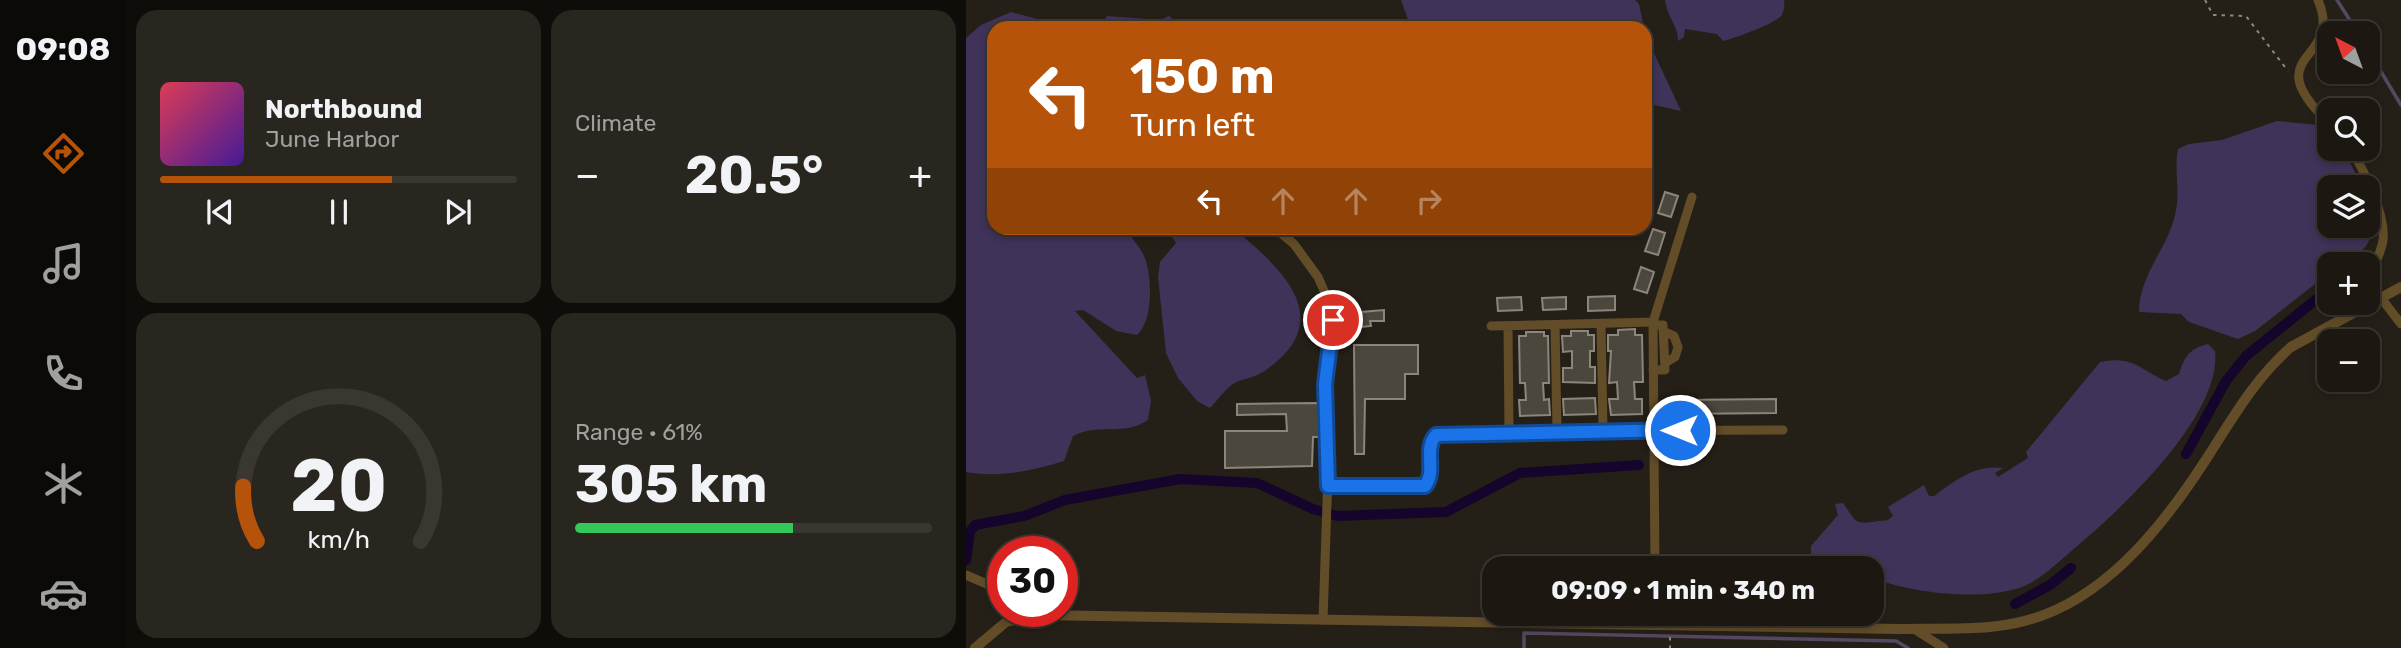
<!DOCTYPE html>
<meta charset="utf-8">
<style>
body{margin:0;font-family:Rubik,sans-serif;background:#29251f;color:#f1f3f6;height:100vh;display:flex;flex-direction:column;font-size:26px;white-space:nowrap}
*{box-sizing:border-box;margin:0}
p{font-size:23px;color:#a0a09f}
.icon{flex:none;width:38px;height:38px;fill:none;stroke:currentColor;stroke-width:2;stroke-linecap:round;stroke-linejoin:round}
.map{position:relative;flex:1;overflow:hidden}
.side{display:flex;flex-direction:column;gap:10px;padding:10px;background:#0f0d09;width:840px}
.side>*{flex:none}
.top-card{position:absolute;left:21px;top:21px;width:665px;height:214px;border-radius:21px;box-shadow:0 4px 10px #0003,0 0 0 2px #3a3731;background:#b45309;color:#fff;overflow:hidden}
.needle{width:46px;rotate:319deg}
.tools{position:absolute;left:1351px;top:21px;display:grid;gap:14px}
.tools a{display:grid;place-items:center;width:63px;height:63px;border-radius:14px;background:#1c1811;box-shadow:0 4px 10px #0003,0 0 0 2px #3a3731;font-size:35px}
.speed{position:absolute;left:21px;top:536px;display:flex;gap:14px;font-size:35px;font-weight:700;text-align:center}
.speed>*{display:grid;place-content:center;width:91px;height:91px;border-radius:50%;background:#1c1811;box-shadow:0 4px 10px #0003,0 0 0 2px #3a3731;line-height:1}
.speed .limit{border:10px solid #d22;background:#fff;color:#111}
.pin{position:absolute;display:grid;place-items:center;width:60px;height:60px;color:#fff;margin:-30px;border:4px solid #fff;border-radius:50%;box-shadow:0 2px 7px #0007}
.me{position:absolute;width:77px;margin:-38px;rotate:270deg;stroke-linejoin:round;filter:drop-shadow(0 0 5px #0008)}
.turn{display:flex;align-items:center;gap:24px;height:147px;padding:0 28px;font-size:32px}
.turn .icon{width:91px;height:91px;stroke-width:2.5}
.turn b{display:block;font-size:49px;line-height:60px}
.lanes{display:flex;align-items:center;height:66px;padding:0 28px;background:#0003;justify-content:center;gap:35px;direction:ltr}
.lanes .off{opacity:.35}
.big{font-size:52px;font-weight:700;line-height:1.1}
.side .card{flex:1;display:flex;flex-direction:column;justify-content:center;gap:10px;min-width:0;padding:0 24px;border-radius:21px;background:#29251f}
.side .dial{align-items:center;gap:0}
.dial svg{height:182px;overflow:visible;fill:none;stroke:#3a3731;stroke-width:7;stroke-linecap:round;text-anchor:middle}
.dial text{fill:#f1f3f6;stroke:none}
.song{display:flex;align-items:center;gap:21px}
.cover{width:84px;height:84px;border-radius:10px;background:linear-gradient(135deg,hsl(350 70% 55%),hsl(260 70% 35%))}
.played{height:7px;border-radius:4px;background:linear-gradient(90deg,#b45309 65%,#3a3731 65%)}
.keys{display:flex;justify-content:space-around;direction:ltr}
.heat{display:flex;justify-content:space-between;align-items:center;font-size:38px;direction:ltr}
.charge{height:10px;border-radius:5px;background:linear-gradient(90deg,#34c759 61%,#3a3731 0)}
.side .tiles{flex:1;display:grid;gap:10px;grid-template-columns:repeat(2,1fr)}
.trip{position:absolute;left:516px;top:556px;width:402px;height:70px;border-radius:21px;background:#1c1811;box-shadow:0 4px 10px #0003,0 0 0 2px #3a3731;font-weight:700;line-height:70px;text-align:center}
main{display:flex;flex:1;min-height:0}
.dock{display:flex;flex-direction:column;width:126px;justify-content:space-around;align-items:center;background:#0b0a07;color:#a0a09f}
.dock .icon{width:49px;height:49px}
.dock .on{color:#b45309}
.dock b{font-size:32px;color:#f1f3f6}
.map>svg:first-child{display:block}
.green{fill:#3f3359}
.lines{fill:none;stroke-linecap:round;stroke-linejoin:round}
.stream{stroke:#554862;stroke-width:3.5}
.canal{stroke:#15042b;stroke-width:10}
.building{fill:#4c473d;stroke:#8c857b;stroke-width:2}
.path{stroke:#8b8780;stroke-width:2;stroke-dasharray:3.5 5;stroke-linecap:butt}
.minor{stroke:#624d28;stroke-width:9}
.tertiary{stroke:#624d28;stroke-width:10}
.route-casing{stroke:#114b97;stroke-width:18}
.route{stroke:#1a73e8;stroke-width:12}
</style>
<main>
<nav class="dock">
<b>09:08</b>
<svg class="icon on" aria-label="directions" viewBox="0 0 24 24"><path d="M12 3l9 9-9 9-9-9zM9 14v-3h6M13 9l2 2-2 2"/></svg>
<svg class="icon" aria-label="music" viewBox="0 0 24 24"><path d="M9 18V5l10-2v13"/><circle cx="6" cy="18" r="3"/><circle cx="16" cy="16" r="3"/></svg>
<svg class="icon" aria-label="phone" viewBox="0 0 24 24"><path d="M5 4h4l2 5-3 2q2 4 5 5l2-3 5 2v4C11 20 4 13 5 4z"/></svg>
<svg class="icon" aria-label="climate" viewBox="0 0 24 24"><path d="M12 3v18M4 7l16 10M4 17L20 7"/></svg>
<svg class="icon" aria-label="car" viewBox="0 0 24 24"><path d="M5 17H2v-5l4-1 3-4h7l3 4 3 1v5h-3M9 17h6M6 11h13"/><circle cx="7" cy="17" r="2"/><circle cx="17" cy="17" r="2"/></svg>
</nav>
<section class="side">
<div class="tiles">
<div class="card">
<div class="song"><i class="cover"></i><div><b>Northbound</b><p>June Harbor</p></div></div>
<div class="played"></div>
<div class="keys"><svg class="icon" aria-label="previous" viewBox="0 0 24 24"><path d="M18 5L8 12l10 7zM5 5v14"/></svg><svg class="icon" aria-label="pause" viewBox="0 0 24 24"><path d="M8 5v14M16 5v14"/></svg><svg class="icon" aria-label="next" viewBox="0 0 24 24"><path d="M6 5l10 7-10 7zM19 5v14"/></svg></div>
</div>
<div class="card"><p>Climate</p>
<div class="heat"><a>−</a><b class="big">20.5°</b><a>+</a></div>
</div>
<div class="card dial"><svg viewBox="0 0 100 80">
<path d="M14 69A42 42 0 1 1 86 69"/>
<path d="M14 69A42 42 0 0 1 8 45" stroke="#b45309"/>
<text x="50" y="56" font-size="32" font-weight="700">20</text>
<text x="50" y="72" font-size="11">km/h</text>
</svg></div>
<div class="card"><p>Range · 61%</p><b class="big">305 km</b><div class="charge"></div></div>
</div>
</section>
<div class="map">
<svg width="1435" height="648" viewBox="0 0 1435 648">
<rect width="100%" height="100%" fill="#252017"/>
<path class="green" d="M435,0H669L673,4L678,28H445Z
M699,0H818C819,5 818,12 815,16C808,24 767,39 757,41L751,34L719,29L718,37L712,41C713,27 700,15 699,0Z
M45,12L71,19L69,28H28V112L25,120L28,127V228H160C165,239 176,248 180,261C186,282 187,320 171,335L150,331L117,310L109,311L171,378L179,375L185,401L182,420C157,437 135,422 107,436L98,461C66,471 33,478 0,472V38L15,25Z
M141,16L194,20L203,16L216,28H133Z
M679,31L680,36L715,111L679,103Z
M1311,121L1352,125L1363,134V149H1377L1392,178L1378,184V187H1363V226H1400L1406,233C1400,253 1383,264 1363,264V273L1289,331L1272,339L1223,322L1215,314L1173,312C1173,273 1204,247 1210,210C1214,189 1208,170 1212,149L1223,144L1256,140Z
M200,228L249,231L268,229C318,270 373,321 297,372C288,378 275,379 267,384C259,389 251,401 244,408L231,401L212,378L200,353L192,277L194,262L210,243Z
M1242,344L1249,351C1256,416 1155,509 1109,548C1092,562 1074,581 1053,588C1012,601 946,593 907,578L906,569H880L845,556V546L872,515L869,504L877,503C891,523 889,525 912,521C920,520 920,522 927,516L922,507L958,485L963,496H968C989,480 1010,464 1037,468L1029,473L1032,477L1062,458L1060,452L1134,362C1167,355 1173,369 1200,381L1213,374C1219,356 1223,349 1242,344Z"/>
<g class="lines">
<path class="stream" d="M1371,0L1392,33
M1402,50L1435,105
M558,648V633L930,641L942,648"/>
<path class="canal" d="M1220,454L1260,381L1280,356L1363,289
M0,560L4,532L9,525L58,516L99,500L214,479L291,483L347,509L371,516L480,512L554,473L673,465
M1049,604L1084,585L1105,568"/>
</g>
<path class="building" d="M699,192L712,196L705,217L692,213Z
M687,229L699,233L692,255L679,251Z
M675,267L688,272L681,293L668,289Z
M649,296V310L622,311V297Z
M555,297L556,310L532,311L531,298Z
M600,297V309L577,310L576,298Z
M418,310V321H404L405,326L396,327L395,312Z
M669,329V335H676L677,382H668L669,399H676V414L645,415L643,399H652L651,382L643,383L645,351H642V335H652V330Z
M605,331H622V335H628V351H624V367H629V383L597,382V368H606V351L597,352L596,336H605Z
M560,332H578V336H582L583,383H577L578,400L583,399L584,415L554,416L553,400H560L559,383H554L553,336H560Z
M388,345H452V374H439V399H399L398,454H389Z
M629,398L630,414L598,415L597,399Z
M810,399V413L710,414V400Z
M352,403L353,437H347L346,466L259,468V431H321L320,414L271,415V404Z"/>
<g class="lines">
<path class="path" d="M1239,0L1247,15L1280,16L1322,71
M704,637V648"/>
<path class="minor" d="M1352,0C1379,64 1288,51 1363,123
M1384,149C1398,169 1420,215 1417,240C1415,254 1407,267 1402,281
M317,235L328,244L352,277L366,309V338L359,384L362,474L357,620
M1415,298L1435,324
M589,325L591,431
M635,325L637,430
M687,325H697L699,370H687
M525,326L687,322
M542,326L543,431
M697,331L708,336L712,347L709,357L699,363
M362,486H459C471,472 457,448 470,435L543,431L817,430
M689,569L687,322L726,197
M0,575L37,591
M689,614V625
M948,629L978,648"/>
<path class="tertiary" d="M9,648L40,622L70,615L933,629C972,628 1012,631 1050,623C1134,606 1195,529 1239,461C1265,421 1288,379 1325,347L1435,287"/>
</g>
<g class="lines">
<g class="route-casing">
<path id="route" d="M367,320L359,384L362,486H459C471,471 457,449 470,435L714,430"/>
</g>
<use href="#route" class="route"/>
</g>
</svg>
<div class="tools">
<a><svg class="needle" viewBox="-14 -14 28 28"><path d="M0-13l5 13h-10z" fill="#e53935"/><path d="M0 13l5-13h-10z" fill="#a0a09f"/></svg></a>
<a><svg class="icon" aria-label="search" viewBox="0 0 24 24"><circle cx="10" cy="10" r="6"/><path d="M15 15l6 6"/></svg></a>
<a><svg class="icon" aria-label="layers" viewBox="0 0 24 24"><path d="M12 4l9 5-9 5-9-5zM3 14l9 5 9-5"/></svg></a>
<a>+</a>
<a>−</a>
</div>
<div class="speed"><div class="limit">30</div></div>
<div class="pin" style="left:367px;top:320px;background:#d93025"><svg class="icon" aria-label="arrive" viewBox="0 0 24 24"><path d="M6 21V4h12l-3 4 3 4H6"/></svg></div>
<svg class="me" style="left:714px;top:430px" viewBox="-20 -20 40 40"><circle r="17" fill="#1a73e8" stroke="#fff" stroke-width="3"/><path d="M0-11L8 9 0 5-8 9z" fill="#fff"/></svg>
<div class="trip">09:09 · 1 min · 340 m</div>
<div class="top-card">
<div class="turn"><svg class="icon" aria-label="left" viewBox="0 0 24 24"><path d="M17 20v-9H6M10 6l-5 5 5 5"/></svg><div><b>150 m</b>Turn left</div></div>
<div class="lanes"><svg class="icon" aria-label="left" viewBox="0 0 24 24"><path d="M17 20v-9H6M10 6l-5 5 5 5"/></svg><svg class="icon off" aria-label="ahead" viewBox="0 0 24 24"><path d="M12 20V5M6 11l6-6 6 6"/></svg><svg class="icon off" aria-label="ahead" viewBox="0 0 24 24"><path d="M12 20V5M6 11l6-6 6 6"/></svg><svg class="icon off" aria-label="right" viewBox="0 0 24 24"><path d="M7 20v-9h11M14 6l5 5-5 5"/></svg></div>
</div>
</div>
</main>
